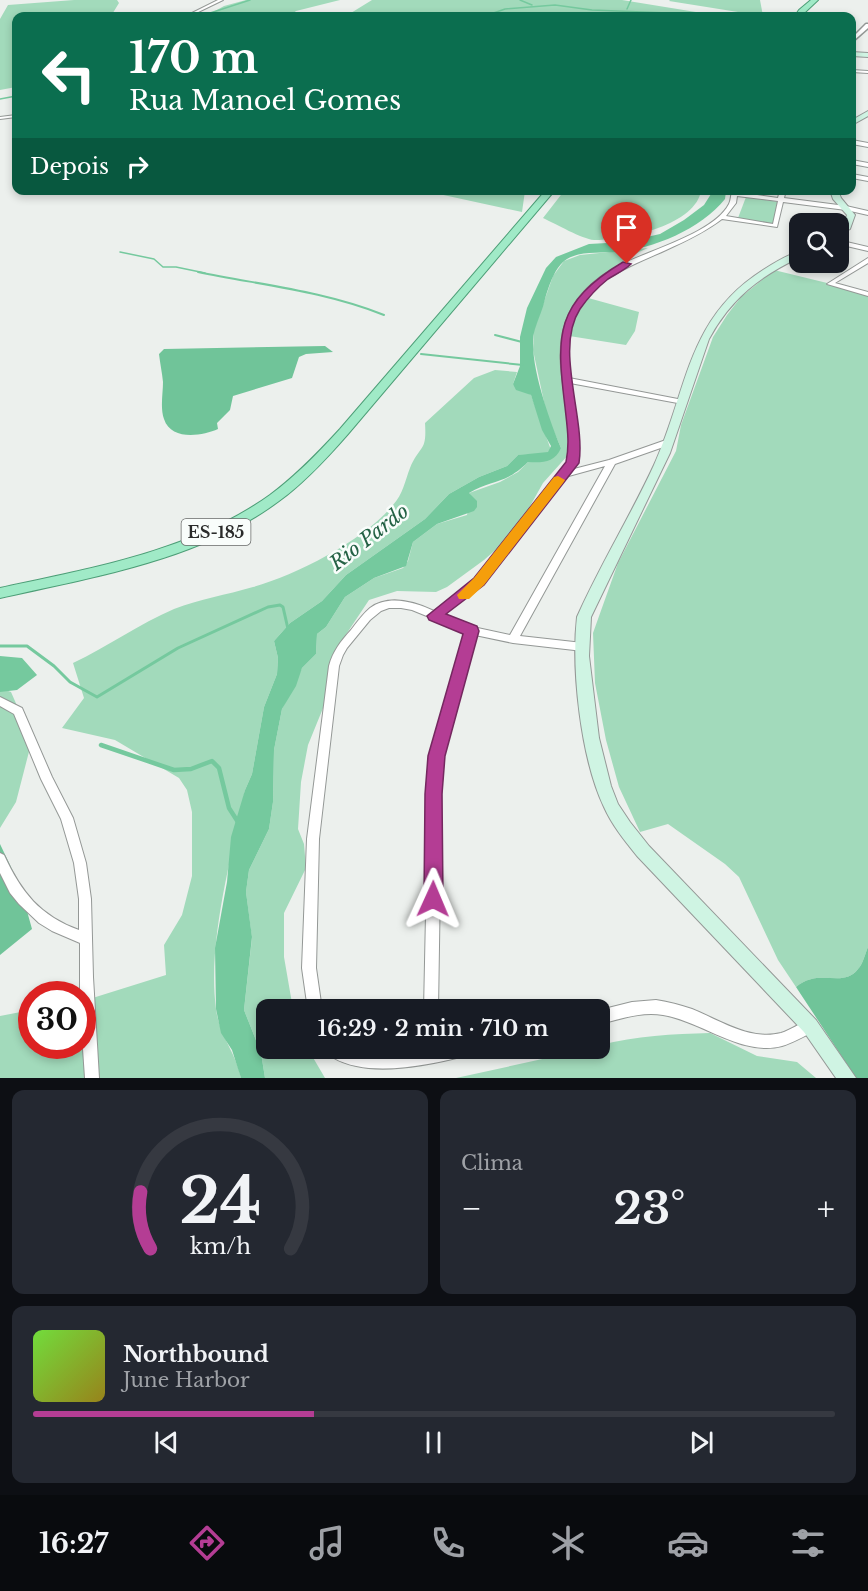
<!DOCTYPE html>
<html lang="pt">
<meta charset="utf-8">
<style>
body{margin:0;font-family:"Libre Baskerville",serif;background:#242831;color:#f1f3f6;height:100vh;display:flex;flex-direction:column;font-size:22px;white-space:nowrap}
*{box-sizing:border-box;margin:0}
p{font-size:20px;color:#9ea1a6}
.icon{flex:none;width:33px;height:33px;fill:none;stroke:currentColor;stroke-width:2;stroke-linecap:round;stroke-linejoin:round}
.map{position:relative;height:1078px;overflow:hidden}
.drawer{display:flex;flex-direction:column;gap:12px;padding:12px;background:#0d0f14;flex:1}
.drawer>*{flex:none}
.banner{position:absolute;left:12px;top:12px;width:844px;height:183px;border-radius:12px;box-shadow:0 3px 9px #0003;background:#0b6e4f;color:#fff;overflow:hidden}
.controls{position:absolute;left:789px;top:213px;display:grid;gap:12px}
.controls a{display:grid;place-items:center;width:60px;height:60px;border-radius:12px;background:#171b24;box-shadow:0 3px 9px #0003;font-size:30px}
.speed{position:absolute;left:18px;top:981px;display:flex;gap:12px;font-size:30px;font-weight:700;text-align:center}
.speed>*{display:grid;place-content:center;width:78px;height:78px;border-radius:50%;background:#171b24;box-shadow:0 3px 9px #0003;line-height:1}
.speed .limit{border:9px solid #d22;background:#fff;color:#111}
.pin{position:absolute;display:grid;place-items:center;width:51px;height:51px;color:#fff;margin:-62px -26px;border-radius:50% 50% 50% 0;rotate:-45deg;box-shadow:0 0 6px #0007}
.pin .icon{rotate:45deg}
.me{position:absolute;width:66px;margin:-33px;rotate:1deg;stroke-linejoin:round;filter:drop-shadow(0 0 4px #0008)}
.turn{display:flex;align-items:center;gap:21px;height:126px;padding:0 18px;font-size:27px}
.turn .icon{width:78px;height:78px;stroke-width:2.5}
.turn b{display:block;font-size:42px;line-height:51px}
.then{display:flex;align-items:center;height:57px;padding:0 18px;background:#0003;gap:12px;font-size:22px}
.big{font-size:45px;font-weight:600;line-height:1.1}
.drawer .widget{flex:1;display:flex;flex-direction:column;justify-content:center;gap:9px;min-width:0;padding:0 21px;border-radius:12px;background:#242831}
.drawer .dial{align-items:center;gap:0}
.dial svg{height:156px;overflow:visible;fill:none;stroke:#363941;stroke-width:7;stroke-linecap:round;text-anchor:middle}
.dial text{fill:#f1f3f6;stroke:none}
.song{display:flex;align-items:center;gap:18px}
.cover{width:72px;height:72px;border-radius:9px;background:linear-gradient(135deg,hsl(100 70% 55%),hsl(50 70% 35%))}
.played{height:6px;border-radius:3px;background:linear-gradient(90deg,#b43d94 35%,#363941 35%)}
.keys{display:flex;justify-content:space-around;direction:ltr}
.heat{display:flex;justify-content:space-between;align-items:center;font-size:33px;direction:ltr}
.drawer .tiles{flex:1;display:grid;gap:12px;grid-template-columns:1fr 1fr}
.widget:last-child{grid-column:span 2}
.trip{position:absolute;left:256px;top:999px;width:354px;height:60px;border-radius:12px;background:#171b24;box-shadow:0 3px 9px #0003;font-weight:600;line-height:60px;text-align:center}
.tab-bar{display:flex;height:96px;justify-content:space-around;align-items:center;background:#090b0e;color:#9ea1a6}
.tab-bar .icon{width:42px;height:42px}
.tab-bar .current{color:#b43d94}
.tab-bar b{font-size:27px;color:#f1f3f6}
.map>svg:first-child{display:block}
.green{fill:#a2dabb}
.forest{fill:#70c499}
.water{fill:#75c99e}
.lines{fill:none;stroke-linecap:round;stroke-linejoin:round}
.stream-far3{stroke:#75c99e;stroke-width:1.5}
.stream-far2{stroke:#75c99e;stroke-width:2}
.stream-far1{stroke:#75c99e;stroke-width:3}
.stream{stroke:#75c99e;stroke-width:4.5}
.minor-casing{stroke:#949896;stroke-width:2}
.tertiary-casing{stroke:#949896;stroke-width:3}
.secondary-casing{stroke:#949896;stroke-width:2}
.primary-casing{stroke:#4d9e77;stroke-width:2}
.minor{fill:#fff;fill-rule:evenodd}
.tertiary{fill:#fff;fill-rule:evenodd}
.secondary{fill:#cff4e3;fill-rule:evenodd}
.primary{fill:#a0eac7;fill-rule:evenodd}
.route{fill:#b43d94;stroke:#752860;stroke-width:1.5}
.slow{fill:#f59e0b}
.labels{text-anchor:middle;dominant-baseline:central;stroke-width:5;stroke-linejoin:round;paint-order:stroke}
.shield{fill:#f9fdfb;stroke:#686a69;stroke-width:1.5}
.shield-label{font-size:16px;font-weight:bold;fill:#2a2b2a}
.water-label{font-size:20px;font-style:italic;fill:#246245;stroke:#f9fdfb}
</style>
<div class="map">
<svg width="868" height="1078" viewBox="0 0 868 1078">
<rect width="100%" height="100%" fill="#ecf0ed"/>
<path class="green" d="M74,0H117L119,3L111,16H16V87L0,90V19L8,5Z
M246,0H340L296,11L290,16L208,15L224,6Z
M372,0H622L702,13L630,15L631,16H346Z
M760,0L763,16L669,1L670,0Z
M425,191H525L522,212Z
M564,191L701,190C697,225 623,241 594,240C582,239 556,224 543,218Z
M746,197L779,202L773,225L738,218Z
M648,248C621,259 601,276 581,296L639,312L635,331L626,345L563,335L569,454L543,483L515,533L484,560L447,587L436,592L397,591L369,600L333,654L330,691L308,745L301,782L298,829L304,844L306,868L284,913V957L293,1009L267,1010V1048L308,1049L325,1078H265L261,1053L244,1010L252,938L246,892L249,870L269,829L273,802L274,750L282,709L302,668L316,654L317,634L326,627L345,597L374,578L403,568L408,561L413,542L437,524L467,515L471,496L469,493L500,482L518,472L528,462L561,448L547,416L533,350L534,330L553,276L564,261L580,255Z
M774,270L868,293V947C865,954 863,964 858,969C843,989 820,967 796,987L778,960L739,877L725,864L668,824L640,832L619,787L606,740L595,683L593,633L618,563L676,451L681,425L713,337L727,315L741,297Z
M495,370L517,372L513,384L531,395L551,450L546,454L518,455L507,466L479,477L449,494L425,519L346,575L322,601L290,623L274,641L278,658L277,674L264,707L252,774L245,790C232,857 207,941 216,1009C219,1035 236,1053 241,1078H0V1016L31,1010L32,1046H82L83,1001L166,975L164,945L182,915L192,876V812L187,790L179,778L115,740L62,728L84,698L73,663C107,647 141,623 174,609C200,599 226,595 253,587C296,575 365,540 393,505C403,494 405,481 410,468C420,444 427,453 425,423L474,378Z
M0,688L11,692L32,740L16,802L0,828Z
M710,1033L757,1056L797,1062L816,1078H456L588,1049L600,1048V1045C636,1036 673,1034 710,1033Z"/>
<path class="forest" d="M325,346L333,352L306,354L299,357L292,378L233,396L230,410L217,423L218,429C202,436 171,441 164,419C160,408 163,393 163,382C162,372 160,363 159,354L164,349Z
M0,844L20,886L32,929L0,955Z
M868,947V1078H856L796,987C820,967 843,989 858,969C863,964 865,954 868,947Z"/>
<path class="water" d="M710,191H726L725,199C701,229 653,249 616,252C601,253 580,251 567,259C555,266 549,286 545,299C543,309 538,319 535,329C526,356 550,422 561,448C555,463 541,463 528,462C505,485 492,479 469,493L477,501V507L474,511L437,524L413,542L406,566L374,578L345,597L326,627L317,634L316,654L302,668L296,686L282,709L274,750L273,802L269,829L249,870L246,892L252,937L244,1010L261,1053L265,1078H241L232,1050L221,1033L216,1009L215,948L227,882L231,837L245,790L252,774L264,707L277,674L278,658L274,641L290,623L322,601L346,575L425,519L449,494L479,477L507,466L518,455L548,452L551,446L542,430L531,395L516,390L513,384L520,366V337L527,308L546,268L556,257L589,244L625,242L660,234L684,220L704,205L711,194Z
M0,656L22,658L37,675L17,690L0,692Z"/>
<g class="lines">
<path class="stream-far3" d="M520,0L532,5
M627,9L631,0
M201,16L250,0
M485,16L505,9L555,5L592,10L718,15
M729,16H732
M0,99L16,96
M120,252L154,259L163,267H176L205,273"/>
<path class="stream-far2" d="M198,272C261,285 324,291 384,315
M495,335L522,342
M421,354L523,365"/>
<path class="stream-far1" d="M0,646H27L54,666L70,682L97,697L178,648L268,607L280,605L283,607L288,629"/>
<path class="stream" d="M101,745L174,770L191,769L212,761L219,768L229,808L238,822"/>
<g class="minor-casing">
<path id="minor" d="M218,0H223L190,16H186Z
M576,15H635L637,16H574Z
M709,15H749L751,16H707Z
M852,70L868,71V73L852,72Z
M16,115V117L0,119V117Z
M852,140L868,143V147L852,144Z
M852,160L868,163V167L852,164Z
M852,174L868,177V181L852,178Z
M732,190H738L737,192L778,198L780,190H786L784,198L846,206L868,211V215L846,210L783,202L777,227L722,219C705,232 686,241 666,250C629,267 581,282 571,328C567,344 568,361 569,378L683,400L687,402L683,404L570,383L579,447L577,461L570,470L609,460L666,440H672L673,442L672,444L615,464L520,636L583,643L587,644L588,647L587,650L583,651L513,643L475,635L442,756L438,1010H424L429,770L430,756L466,632L412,610L401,608H389L381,611L370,620L347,648L343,655L339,666L319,839L316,968L322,1010H308L302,968L307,839L329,666C333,651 341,641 351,630C357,622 363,614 370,608C389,594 415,602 434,611L476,580L569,461C576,412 546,359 570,312C578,295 595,279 611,270C641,252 713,235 729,204C731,200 731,195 732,190ZM737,196L778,201L773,224L726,216L736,203ZM605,466L510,635L473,627L443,615L482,584L565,477Z
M838,240L868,247V251L838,244Z
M868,258V263L835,283L868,292V296L827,284Z
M0,697L22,708L52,777L73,818L86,863L91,899L93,977L99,1078H85L82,1034V994H80V943L52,931L39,923L19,904L10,893L0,873V853L4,855C21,892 40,916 79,930V899L74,863L61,819L41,779L14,714L0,706Z
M656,1000C669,1002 680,1005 692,1009C719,1020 750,1041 781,1033C791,1030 800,1023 810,1019L815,1021L817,1026L815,1031C804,1036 793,1043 782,1046C743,1057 701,1021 663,1015C642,1011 621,1019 600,1024V1010L632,1002Z
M324,1048H344L359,1054L377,1056L397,1055L438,1048H475L473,1053L468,1055C431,1065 368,1078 334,1058C329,1055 326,1054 324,1048Z"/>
</g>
<g class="tertiary-casing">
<path id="tertiary" d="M866,24H868V28L852,42V38Z"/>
</g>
<g class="secondary-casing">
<path id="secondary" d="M852,52L868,53V57L852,56Z
M868,111V116L852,125V120Z
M830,190H838L841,198L855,215L850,229L838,236V230L843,226L847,215L833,199Z
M800,251V257C759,277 731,298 709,339L670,453L591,617L589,656L599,738L611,786L618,804L630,822L649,846L816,1020L856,1078H836L804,1032L637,856C625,841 612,825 604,807C581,759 571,670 577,617C600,565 630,517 654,465C688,390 686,319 763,270C774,263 787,255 800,251Z"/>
</g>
<g class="primary-casing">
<path id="primary" d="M811,0H818L801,16H795L799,10Z
M546,190H555L348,434C327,458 305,482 279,501C200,560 94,577 0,598V588C92,568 192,551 270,495C296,476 318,453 340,429Z"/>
</g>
<use href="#minor" class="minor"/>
<use href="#tertiary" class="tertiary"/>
<use href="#secondary" class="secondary"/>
<use href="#primary" class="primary"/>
</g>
<path class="route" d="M623,262L631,264C625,270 616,274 608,279C598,287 587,299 580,309C554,349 586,418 579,463L484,585L446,614L477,626L479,631L445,756L442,794L443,899L440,906L433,908L427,906L424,899L425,794L428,756L463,634L429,620L427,616L474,578L566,462C570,443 567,426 565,407C556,334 555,303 623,262Z"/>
<path class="slow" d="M558,476L565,480L563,483L484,585L469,599H459L457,595L474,578L554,477Z"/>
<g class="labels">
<rect class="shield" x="181.5" y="519" width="69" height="26" rx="4.5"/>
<g class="shield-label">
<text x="216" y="532">ES-185</text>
</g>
<g class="water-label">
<text transform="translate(369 537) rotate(-38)">Rio Pardo</text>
</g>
</g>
</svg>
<div class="controls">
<a><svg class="icon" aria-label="search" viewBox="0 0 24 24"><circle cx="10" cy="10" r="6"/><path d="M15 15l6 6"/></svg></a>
</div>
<div class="speed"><div class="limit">30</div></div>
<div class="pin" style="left:627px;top:264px;background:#d93025"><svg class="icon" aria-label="arrive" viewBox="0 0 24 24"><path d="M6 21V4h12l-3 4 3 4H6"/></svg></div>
<svg class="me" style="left:433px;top:899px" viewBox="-20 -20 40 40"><path d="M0-17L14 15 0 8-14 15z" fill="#b43d94" stroke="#fff" stroke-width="4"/></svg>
<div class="trip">16:29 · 2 min · 710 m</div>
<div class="banner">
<div class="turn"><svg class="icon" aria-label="left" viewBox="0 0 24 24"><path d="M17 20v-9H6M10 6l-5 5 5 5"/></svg><div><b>170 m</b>Rua Manoel Gomes</div></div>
<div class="then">Depois<svg class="icon" aria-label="right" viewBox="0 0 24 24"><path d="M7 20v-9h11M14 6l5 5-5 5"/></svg></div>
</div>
</div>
<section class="drawer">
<div class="tiles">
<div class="widget dial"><svg viewBox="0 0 100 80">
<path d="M14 69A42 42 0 1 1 86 69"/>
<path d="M14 69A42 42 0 0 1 9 40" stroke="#b43d94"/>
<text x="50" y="56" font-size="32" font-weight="700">24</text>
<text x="50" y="72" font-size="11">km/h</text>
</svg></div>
<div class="widget"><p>Clima</p>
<div class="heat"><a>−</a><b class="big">23°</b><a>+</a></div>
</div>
<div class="widget">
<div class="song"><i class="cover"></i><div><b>Northbound</b><p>June Harbor</p></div></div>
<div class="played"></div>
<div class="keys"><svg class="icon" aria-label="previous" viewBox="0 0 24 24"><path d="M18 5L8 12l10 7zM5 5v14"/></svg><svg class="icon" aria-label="pause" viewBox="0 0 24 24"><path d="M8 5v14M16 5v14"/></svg><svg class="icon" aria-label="next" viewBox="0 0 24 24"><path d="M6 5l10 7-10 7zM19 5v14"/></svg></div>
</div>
</div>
</section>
<nav class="tab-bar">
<b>16:27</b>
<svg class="icon current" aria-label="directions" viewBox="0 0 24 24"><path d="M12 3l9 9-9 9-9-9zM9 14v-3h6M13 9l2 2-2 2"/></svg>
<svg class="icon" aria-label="music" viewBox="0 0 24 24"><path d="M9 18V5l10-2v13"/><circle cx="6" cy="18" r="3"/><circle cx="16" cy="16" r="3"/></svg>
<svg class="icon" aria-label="phone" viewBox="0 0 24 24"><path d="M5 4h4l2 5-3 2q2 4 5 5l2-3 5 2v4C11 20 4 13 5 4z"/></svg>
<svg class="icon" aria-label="climate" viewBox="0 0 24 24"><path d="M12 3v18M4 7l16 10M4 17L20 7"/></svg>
<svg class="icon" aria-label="car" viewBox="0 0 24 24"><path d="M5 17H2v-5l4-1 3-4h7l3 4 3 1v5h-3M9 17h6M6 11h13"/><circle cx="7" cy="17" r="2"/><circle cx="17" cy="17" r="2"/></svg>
<svg class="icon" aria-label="filters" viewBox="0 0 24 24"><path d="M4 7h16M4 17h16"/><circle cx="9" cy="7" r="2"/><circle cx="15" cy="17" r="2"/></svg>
</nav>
